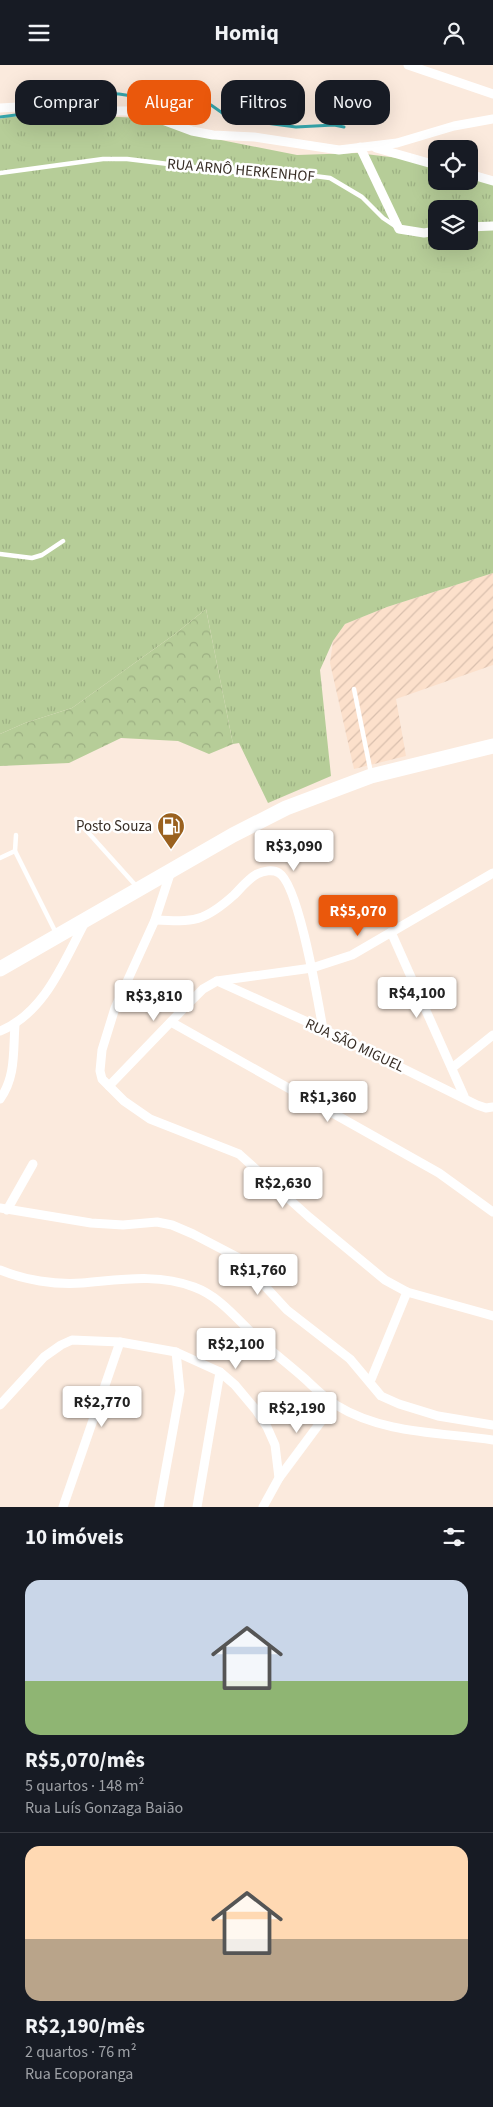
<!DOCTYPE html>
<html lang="pt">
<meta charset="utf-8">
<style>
body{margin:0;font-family:"Source Sans 3",sans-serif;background:#242831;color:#f1f3f6;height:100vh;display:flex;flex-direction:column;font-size:19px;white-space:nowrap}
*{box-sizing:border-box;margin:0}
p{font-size:16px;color:#9ea1a6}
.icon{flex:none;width:28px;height:28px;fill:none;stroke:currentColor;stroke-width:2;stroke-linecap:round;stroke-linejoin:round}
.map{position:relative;height:1442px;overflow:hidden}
.details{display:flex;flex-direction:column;background:#171b24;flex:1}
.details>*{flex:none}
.guide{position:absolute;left:15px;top:15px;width:464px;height:45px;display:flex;gap:10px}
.tools{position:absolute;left:428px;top:75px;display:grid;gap:10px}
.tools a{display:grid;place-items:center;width:50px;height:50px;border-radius:10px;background:#171b24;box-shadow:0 5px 20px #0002;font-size:25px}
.price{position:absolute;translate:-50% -42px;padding:0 11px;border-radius:5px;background:#fff;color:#222;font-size:16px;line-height:32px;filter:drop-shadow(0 1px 2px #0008)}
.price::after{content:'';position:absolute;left:50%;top:30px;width:15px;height:11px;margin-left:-8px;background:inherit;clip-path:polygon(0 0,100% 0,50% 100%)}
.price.on{background:#ea580c;color:#fff}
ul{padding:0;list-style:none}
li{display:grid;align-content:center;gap:10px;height:265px;padding:0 25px}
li+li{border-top:1px solid #363941}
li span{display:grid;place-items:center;height:155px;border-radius:15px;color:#555}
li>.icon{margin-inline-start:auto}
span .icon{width:90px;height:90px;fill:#fffc;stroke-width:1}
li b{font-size:21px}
h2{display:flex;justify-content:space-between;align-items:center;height:60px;padding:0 25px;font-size:21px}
.pill{padding:0 18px;border-radius:15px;background:#171b24;box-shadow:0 5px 20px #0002;font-size:18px;line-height:45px}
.pill.on{background:#ea580c;color:#fff}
header{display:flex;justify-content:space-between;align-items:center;height:65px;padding:0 25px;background:#171b24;font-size:22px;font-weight:700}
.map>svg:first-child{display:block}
.industrial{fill:url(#industrial-furrows)}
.grass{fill:url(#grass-tufts);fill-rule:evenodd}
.forest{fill:url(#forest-crowns)}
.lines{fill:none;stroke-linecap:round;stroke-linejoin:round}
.stream{stroke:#36a6ac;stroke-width:3}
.lane{stroke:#fff;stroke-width:4.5}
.street{stroke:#fff;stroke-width:9}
.highway{stroke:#fff;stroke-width:15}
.labels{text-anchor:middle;stroke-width:5;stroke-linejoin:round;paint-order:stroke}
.street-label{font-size:15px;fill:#382e26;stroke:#fff}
.poi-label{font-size:15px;fill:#382e26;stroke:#fff;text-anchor:end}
</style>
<header><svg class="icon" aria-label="menu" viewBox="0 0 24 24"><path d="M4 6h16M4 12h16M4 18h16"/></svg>Homiq<svg class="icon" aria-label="person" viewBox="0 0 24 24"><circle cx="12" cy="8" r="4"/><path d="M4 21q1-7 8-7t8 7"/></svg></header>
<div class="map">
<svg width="493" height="1442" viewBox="0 0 493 1442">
<defs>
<pattern id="industrial-furrows" width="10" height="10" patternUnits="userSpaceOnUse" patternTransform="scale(1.25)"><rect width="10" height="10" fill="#fce0cb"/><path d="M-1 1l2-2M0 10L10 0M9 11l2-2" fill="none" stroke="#d9c0ae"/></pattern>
<pattern id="grass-tufts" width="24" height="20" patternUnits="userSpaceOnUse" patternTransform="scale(1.25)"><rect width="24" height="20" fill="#b6cd98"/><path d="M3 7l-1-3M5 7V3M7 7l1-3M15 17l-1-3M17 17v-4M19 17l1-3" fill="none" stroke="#9db083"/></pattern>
<pattern id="forest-crowns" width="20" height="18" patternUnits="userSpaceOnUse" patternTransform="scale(1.25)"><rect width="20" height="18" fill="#b6cd98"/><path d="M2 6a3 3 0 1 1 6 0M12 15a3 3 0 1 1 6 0" fill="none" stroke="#9db083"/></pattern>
</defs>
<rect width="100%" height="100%" fill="#fbeadd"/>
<path class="industrial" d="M 493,508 L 493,600 L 396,634 L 406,691 L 354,704 L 330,598 L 333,576 L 345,559 L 387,542 Z"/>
<path class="grass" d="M 70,50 L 143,53 L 206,72 L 297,90 L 357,88 L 423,96 L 436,100 L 436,116 L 469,116 L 469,110 L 493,117 L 493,508 L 387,542 L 345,559 L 333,576 L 320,605 L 331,711 L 268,738 L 239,678 L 233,679 L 206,544 L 175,569 L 72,643 L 25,658 L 0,669 L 0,54 L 7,52 ZM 436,144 L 469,144 L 469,176 L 436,176 Z"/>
<path class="forest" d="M 206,544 L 233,679 L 209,689 L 178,676 L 121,673 L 69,698 L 0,701 L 0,669 L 25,658 L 72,643 L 175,569 Z"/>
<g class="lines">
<g class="stream">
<path d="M 74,34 L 89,28 L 119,29 L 145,33 L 157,40 L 182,47 L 189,48 L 203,40 L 211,40 L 228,52 L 236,54 L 296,62 L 334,60 L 344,62"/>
<path d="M 0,52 L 39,47"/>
</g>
<g class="lane">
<path d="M 0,108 L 103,94 L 127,94 L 243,108 L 299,109 L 330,113 L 362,132 L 383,153 L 395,161"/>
<path d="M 0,489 L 32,493 L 42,490 L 63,476"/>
<path d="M 354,624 L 371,708"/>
<path d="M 76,754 L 138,823"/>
<path d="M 16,770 L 15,786 L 56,868"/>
<path d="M 0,793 L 15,786"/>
</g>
<g class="street">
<path d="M 408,0 L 493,29"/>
<path d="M 0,43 L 35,41 L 71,46 L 127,46 L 149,50 L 192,66 L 213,70 L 254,72 L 339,85 L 397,78 L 454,61 L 493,54"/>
<path d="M 360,82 L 399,164 L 424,168 L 436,166"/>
<path d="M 376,83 L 436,100"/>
<path d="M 469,109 L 493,116"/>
<path d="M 469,162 L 493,161"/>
<path d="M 171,806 L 155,855 L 115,943 L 102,985 L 100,1006 L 102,1014 L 124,1036 L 150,1054 L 239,1089 L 309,1152 L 385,1215 L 407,1227 L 493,1251"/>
<path d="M 155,855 C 194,857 204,857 234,830 C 241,823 248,814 257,809 C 263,806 273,804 279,808 C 299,820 318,937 323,964"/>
<path d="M 391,867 L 464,1031"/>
<path d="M 217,916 L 323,964 L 477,1040 L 486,1043 L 493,1042"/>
<path d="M 171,957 L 439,1108 L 493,1147"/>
<path d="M 0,966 C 45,948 64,896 85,857"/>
<path d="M 452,1003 L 493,970"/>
<path d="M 109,1021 L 187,940 L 203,924 L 217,916 L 312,903 L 352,890 L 493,808"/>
<path d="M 0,1034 C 16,1012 13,986 15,960"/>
<path d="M 0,1143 L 91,1158 L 123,1160 L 157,1157 L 172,1160 L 193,1169 L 239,1193 L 287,1245 L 350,1294 L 381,1331 L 399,1339 L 438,1351 L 493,1360"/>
<path d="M 7,1145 L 33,1099"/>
<path d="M 0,1205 C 24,1215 55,1220 82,1218 C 120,1215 157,1208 194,1222 C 219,1231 236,1253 255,1271 C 271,1286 288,1299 304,1313 C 314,1322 324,1333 336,1340 C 383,1369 439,1367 493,1375"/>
<path d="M 370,1317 L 407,1227"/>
<path d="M 0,1340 L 44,1292 L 61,1280 L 72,1275 L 120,1277 L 176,1287 L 220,1307 L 235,1320 L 256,1345 L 267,1362 L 275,1380 L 279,1413"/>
<path d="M 63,1442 L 120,1277"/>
<path d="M 159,1442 L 180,1326 L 176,1287"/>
<path d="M 197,1442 L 220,1307"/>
<path d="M 263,1442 L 279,1413 L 334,1339"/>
</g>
<path class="highway" d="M 0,904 L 233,770 L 286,743 L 371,711 L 493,681"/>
</g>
<defs>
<g id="fuel-pin" transform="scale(1.4375)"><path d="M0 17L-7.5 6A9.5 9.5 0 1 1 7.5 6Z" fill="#9a611f" stroke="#fff"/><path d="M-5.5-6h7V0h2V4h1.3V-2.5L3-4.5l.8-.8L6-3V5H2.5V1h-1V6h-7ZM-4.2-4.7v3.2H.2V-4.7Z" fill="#fff"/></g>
</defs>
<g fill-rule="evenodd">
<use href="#fuel-pin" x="171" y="761"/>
</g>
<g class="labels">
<g class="street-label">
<text transform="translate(241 105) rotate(5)" y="5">RUA ARNÔ HERKENHOF</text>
<text transform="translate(355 980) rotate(25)" y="5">RUA SÃO MIGUEL</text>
</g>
<g class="poi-label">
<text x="152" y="766">Posto Souza</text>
</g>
</g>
</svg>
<div class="tools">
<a><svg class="icon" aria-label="locate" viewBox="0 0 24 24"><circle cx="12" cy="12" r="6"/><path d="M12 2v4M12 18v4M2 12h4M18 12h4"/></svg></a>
<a><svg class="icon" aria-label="layers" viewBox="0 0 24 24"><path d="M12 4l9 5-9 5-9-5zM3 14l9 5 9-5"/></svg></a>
</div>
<b class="price" style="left:294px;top:807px">R$3,090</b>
<b class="price on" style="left:358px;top:872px">R$5,070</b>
<b class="price" style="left:417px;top:954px">R$4,100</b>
<b class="price" style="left:154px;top:957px">R$3,810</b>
<b class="price" style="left:328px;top:1058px">R$1,360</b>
<b class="price" style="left:283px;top:1144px">R$2,630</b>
<b class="price" style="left:258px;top:1231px">R$1,760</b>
<b class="price" style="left:236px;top:1305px">R$2,100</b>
<b class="price" style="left:102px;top:1363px">R$2,770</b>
<b class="price" style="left:297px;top:1369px">R$2,190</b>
<div class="guide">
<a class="pill">Comprar</a>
<a class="pill on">Alugar</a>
<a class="pill">Filtros</a>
<a class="pill">Novo</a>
</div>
</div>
<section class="details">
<h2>10 imóveis<svg class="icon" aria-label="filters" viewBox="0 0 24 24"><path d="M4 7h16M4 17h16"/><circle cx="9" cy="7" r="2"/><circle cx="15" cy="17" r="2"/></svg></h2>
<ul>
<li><span style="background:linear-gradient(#c9d6e8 65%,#8fb573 0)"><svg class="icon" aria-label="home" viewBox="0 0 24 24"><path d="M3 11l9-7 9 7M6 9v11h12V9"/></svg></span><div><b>R$5,070/mês</b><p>5 quartos · 148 m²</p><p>Rua Luís Gonzaga Baião</p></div></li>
<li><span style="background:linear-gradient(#ffd9b3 60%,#b9a48a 0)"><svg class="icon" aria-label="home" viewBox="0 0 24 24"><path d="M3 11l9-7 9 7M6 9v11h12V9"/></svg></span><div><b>R$2,190/mês</b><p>2 quartos · 76 m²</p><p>Rua Ecoporanga</p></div></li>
</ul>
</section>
